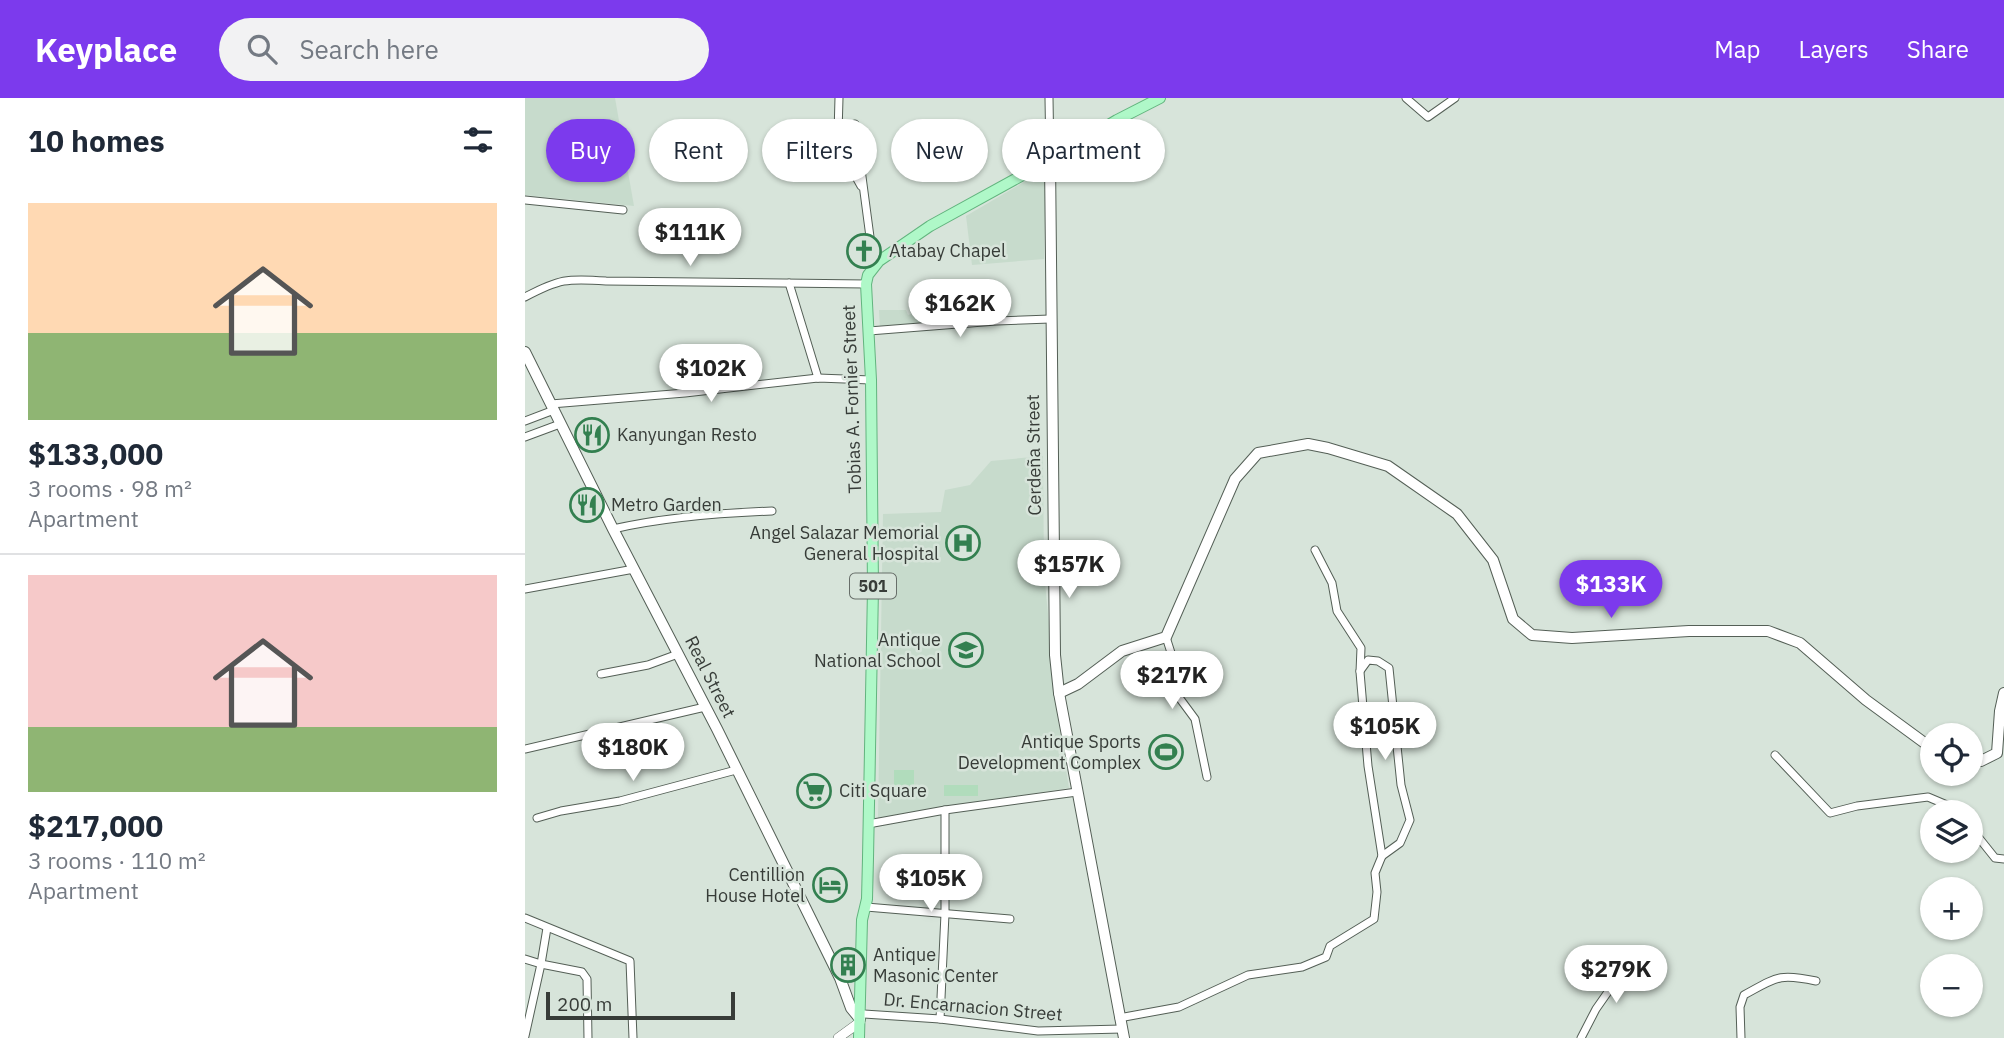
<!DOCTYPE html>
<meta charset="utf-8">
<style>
body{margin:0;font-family:"IBM Plex Sans",sans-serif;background:#f2f2f3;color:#1f2937;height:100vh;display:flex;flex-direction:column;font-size:26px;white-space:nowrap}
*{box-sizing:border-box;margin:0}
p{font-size:23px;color:#747a83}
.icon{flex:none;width:38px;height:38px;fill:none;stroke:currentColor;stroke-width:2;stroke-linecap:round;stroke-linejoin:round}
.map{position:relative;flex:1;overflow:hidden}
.sheet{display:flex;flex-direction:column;background:#fff;width:525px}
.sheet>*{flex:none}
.top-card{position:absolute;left:21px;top:21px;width:665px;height:63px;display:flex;gap:14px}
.buttons{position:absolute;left:1395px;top:625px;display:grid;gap:14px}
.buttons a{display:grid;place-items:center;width:63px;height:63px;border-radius:50%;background:#fff;box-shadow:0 2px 5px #0004;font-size:35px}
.scale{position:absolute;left:21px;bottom:18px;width:189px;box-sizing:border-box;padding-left:7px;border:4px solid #373c38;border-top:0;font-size:19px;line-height:24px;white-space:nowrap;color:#373c38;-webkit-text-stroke:5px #d7e4da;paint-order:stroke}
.price{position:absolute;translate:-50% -60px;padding:0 16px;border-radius:24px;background:#fff;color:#222;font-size:23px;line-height:46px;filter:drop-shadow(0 2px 4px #0008)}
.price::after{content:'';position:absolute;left:50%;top:42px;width:21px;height:16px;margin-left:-10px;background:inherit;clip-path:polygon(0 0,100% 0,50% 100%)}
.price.active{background:#7c3aed;color:#fff}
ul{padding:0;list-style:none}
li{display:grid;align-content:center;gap:14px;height:371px;padding:0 28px}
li+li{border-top:2px solid #e0e1e3}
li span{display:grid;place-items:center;height:217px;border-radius:0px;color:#555}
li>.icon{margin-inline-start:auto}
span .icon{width:126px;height:126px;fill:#fffc;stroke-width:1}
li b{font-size:30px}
h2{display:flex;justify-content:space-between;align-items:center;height:84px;padding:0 28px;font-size:30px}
.pill{padding:0 24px;border-radius:32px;background:#fff;box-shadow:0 2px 5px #0004;font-size:24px;line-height:63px}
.pill.active{background:#7c3aed;color:#fff}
header{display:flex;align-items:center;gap:42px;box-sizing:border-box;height:98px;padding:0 35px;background:#7c3aed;color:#fff}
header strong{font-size:33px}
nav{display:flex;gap:38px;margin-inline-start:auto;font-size:24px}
.search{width:490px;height:63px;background:#f2f2f3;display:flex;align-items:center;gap:18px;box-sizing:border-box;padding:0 24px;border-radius:38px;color:#747a83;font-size:26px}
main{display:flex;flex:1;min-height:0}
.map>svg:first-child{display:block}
.built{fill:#c7dbcc}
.green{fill:#b1dcbc}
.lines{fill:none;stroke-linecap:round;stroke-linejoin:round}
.minor-casing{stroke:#545f56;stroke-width:9}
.tertiary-casing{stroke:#545f56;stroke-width:10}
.secondary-casing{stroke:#545f56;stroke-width:12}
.primary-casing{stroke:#62b47e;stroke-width:12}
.minor{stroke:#fff;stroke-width:7}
.tertiary{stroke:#fff;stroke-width:9}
.secondary{stroke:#fff;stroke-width:10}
.primary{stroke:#aff8c8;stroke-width:10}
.labels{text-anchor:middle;stroke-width:5;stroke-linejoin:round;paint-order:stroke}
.shield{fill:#d7e4da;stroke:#676e69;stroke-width:2}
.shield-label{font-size:16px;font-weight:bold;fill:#373c38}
.poi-label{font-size:18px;fill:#373c38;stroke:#d7e4da;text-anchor:start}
.street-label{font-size:18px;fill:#373c38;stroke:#d7e4da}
</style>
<header>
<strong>Keyplace</strong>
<div class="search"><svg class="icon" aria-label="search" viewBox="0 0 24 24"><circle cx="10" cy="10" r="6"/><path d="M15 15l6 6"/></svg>Search here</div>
<nav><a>Map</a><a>Layers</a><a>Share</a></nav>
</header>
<main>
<section class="sheet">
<h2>10 homes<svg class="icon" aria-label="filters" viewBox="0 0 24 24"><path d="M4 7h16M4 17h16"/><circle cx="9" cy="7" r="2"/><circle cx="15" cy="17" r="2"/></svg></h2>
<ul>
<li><span style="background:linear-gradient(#ffd9b3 60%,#8fb573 0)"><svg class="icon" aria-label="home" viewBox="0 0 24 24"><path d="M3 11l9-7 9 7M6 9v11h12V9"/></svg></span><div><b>$133,000</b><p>3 rooms · 98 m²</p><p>Apartment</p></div></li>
<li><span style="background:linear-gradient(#f6c9c9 70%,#8fb573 0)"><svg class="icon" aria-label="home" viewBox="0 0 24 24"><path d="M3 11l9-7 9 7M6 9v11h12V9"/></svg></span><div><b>$217,000</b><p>3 rooms · 110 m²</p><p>Apartment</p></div></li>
</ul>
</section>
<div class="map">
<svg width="1479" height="940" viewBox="0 0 1479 940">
<rect width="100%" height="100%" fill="#d7e4da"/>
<g class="built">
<path d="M 0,0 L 90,0 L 109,108 L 0,97 Z"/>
<path d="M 521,71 L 519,161 L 447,167 L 441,118 Z"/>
<path d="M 354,212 L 381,212 L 383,217 L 389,215 L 395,222 L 396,228 L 355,231 Z"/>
<path d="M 518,358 L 519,474 L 533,622 L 544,690 L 353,720 L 358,416 L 416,414 L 420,392 L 445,387 L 466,363 Z"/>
</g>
<g class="green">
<circle cx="641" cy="653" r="13"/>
<rect x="369" y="672" width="20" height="19"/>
<path d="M 453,687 L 453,698 L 419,698 L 419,687 Z"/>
</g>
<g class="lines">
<g class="minor-casing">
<g id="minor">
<path d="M 314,0 L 312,71 L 331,79 L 336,88"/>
<path d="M 524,0 L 525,62"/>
<path d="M 881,0 L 903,19 L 930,0"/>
<path d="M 330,26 L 349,169"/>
<path d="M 0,102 L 98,112"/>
<path d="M 264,185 L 293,280"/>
<path d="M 0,199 C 34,181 42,180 81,183 L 341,186"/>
<path d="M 344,233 L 471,223 L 525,221"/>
<path d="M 26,306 L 160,295 L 293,280 L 346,282"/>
<path d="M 0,323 L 29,312"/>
<path d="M 0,339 L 35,326"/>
<path d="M 88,431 C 140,419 194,415 247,413"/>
<path d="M 0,491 L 109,471"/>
<path d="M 641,539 L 648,561 L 653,598 L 670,621 L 682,679"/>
<path d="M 835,573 L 843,562 L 853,563 L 864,570 L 876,687 L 885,722 L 875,745 L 857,758"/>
<path d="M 76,576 L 123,567 L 153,556"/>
<path d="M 0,651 L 180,609"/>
<path d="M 1250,657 L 1305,715 L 1332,708 L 1403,699 L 1429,710 L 1433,714"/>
<path d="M 12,720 L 36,713 L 95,703 L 211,672"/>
<path d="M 343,726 L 420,712 L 552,694"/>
<path d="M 1446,730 L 1470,760 L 1479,761"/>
<path d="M 341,809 L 485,821"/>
<path d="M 0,820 L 105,863 L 108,940"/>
<path d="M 22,830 L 16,866 L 57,874 L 62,881 L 63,940"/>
<path d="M 0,861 L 16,866 L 0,938"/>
<path d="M 339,916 L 415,921 L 513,933 L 597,931"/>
<path d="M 594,920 L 654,909 L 723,877 L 777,869 L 801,859 L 805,848 L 849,821 L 852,794 L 850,775 L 857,758 L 843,668 L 835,574 L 836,550 L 812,513 L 807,485 L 790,452"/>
<path d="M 415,921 L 420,816 L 420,712"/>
<path d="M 1056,940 L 1071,911 L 1106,861"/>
<path d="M 1216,940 L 1215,909 L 1219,897 C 1252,879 1254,875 1291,883"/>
</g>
</g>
<g class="tertiary-casing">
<path id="tertiary" d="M 313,940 L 335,924"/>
</g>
<g class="secondary-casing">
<g id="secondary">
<path d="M 525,62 L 530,557 L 534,595 L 599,940"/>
<path d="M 0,254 L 88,431 L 192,631 L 315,880 L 326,910 L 335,921"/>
<path d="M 534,595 L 553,586 L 597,553 L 641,539 L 710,381 L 733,355 L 783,346 L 803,350 L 863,368 L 932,416 L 968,462 L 988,521 L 1007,537 L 1047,540 L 1164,533 L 1243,533 L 1275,545 L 1341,602 L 1401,646 L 1407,649"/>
<path d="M 1446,661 L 1456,663 L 1472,655 L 1475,613 L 1479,595"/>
</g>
</g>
<g class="primary-casing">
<path id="primary" d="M 334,940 L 337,822 L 342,801 L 343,760 L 348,490 L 346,282 L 341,186 L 343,177 L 354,163 L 405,128 L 525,62 L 592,22 L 635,0"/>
</g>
<use href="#minor" class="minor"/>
<use href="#tertiary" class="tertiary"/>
<use href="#secondary" class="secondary"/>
<use href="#primary" class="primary"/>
</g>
<defs>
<g id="church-ring" transform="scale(1.75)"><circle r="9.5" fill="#d7e4da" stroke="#338050" stroke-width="1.5"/><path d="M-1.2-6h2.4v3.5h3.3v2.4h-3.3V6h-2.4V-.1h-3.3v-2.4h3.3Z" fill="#338050"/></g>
<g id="restaurant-ring" transform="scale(1.75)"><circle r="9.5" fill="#d7e4da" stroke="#338050" stroke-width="1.5"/><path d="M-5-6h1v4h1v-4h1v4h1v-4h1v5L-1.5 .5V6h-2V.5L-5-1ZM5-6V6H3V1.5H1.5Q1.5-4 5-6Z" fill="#338050"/></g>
<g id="hospital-ring" transform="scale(1.75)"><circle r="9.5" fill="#d7e4da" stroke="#338050" stroke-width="1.5"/><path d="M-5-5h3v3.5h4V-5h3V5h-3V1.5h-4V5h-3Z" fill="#338050"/></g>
<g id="school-ring" transform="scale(1.75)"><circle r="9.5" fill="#d7e4da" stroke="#338050" stroke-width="1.5"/><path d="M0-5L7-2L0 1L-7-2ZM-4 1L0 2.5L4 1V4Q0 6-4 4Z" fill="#338050"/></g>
<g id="stadium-ring" transform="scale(1.75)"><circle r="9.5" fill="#d7e4da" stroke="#338050" stroke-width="1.5"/><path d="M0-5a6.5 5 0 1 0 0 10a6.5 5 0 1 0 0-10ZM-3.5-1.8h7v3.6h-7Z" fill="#338050"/></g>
<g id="supermarket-ring" transform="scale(1.75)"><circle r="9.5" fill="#d7e4da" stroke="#338050" stroke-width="1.5"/><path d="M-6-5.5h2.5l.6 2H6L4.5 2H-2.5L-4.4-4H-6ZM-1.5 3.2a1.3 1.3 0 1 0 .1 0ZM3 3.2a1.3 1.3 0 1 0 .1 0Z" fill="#338050"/></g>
<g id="hotel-ring" transform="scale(1.75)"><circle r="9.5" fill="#d7e4da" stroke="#338050" stroke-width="1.5"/><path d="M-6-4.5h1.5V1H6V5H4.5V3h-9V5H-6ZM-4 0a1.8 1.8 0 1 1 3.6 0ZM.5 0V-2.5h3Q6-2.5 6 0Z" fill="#338050"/></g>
<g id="building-ring" transform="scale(1.75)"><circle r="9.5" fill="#d7e4da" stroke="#338050" stroke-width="1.5"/><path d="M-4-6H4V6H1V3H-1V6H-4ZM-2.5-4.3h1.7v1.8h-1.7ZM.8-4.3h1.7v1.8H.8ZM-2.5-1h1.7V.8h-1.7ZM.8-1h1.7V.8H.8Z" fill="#338050"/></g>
</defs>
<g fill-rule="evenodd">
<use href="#church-ring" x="339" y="153"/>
<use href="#restaurant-ring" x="67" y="337"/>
<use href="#restaurant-ring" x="62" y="407"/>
<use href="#hospital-ring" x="438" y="445"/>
<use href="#school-ring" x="441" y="552"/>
<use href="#stadium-ring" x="641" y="654"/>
<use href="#supermarket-ring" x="289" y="693"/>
<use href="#hotel-ring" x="305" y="787"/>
<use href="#building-ring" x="323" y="867"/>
</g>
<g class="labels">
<rect class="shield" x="325" y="475.5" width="46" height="25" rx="5"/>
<g class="shield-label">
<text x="348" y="494">501</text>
</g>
<g class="poi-label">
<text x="364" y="159">Atabay Chapel</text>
<text x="92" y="343">Kanyungan Resto</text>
<text x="86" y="413">Metro Garden</text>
<text x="414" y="441" text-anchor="end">Angel Salazar Memorial<tspan x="414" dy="21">General Hospital</tspan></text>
<text x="416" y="548" text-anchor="end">Antique<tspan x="416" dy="21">National School</tspan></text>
<text x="616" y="650" text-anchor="end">Antique Sports<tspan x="616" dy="21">Development Complex</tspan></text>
<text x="314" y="699">Citi Square</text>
<text x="280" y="783" text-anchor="end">Centillion<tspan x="280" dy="21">House Hotel</tspan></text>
<text x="348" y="863">Antique<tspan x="348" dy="21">Masonic Center</tspan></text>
</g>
<g class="street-label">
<text transform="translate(327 301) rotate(-92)" y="6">Tobias A. Fornier Street</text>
<text transform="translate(509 357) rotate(-91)" y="6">Cerdeña Street</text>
<text transform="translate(185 579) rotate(63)" y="6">Real Street</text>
<text transform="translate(448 909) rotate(5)" y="6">Dr. Encarnacion Street</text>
</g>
</g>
</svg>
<div class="buttons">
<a><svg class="icon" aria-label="locate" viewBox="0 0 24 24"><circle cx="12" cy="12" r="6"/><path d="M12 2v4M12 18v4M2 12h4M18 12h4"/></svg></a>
<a><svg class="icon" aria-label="layers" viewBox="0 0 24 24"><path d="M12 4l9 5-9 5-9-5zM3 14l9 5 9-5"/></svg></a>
<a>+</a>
<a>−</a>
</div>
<div class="scale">200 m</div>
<b class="price" style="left:165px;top:170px">$111K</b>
<b class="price" style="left:435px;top:241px">$162K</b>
<b class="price" style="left:186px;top:306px">$102K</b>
<b class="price" style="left:544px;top:502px">$157K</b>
<b class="price active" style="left:1086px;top:522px">$133K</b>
<b class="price" style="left:647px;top:613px">$217K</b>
<b class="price" style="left:860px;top:664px">$105K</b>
<b class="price" style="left:108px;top:685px">$180K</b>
<b class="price" style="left:406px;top:816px">$105K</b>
<b class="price" style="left:1091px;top:907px">$279K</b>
<div class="top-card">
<a class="pill active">Buy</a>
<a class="pill">Rent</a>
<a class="pill">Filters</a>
<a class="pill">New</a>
<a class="pill">Apartment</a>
</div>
</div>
</main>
